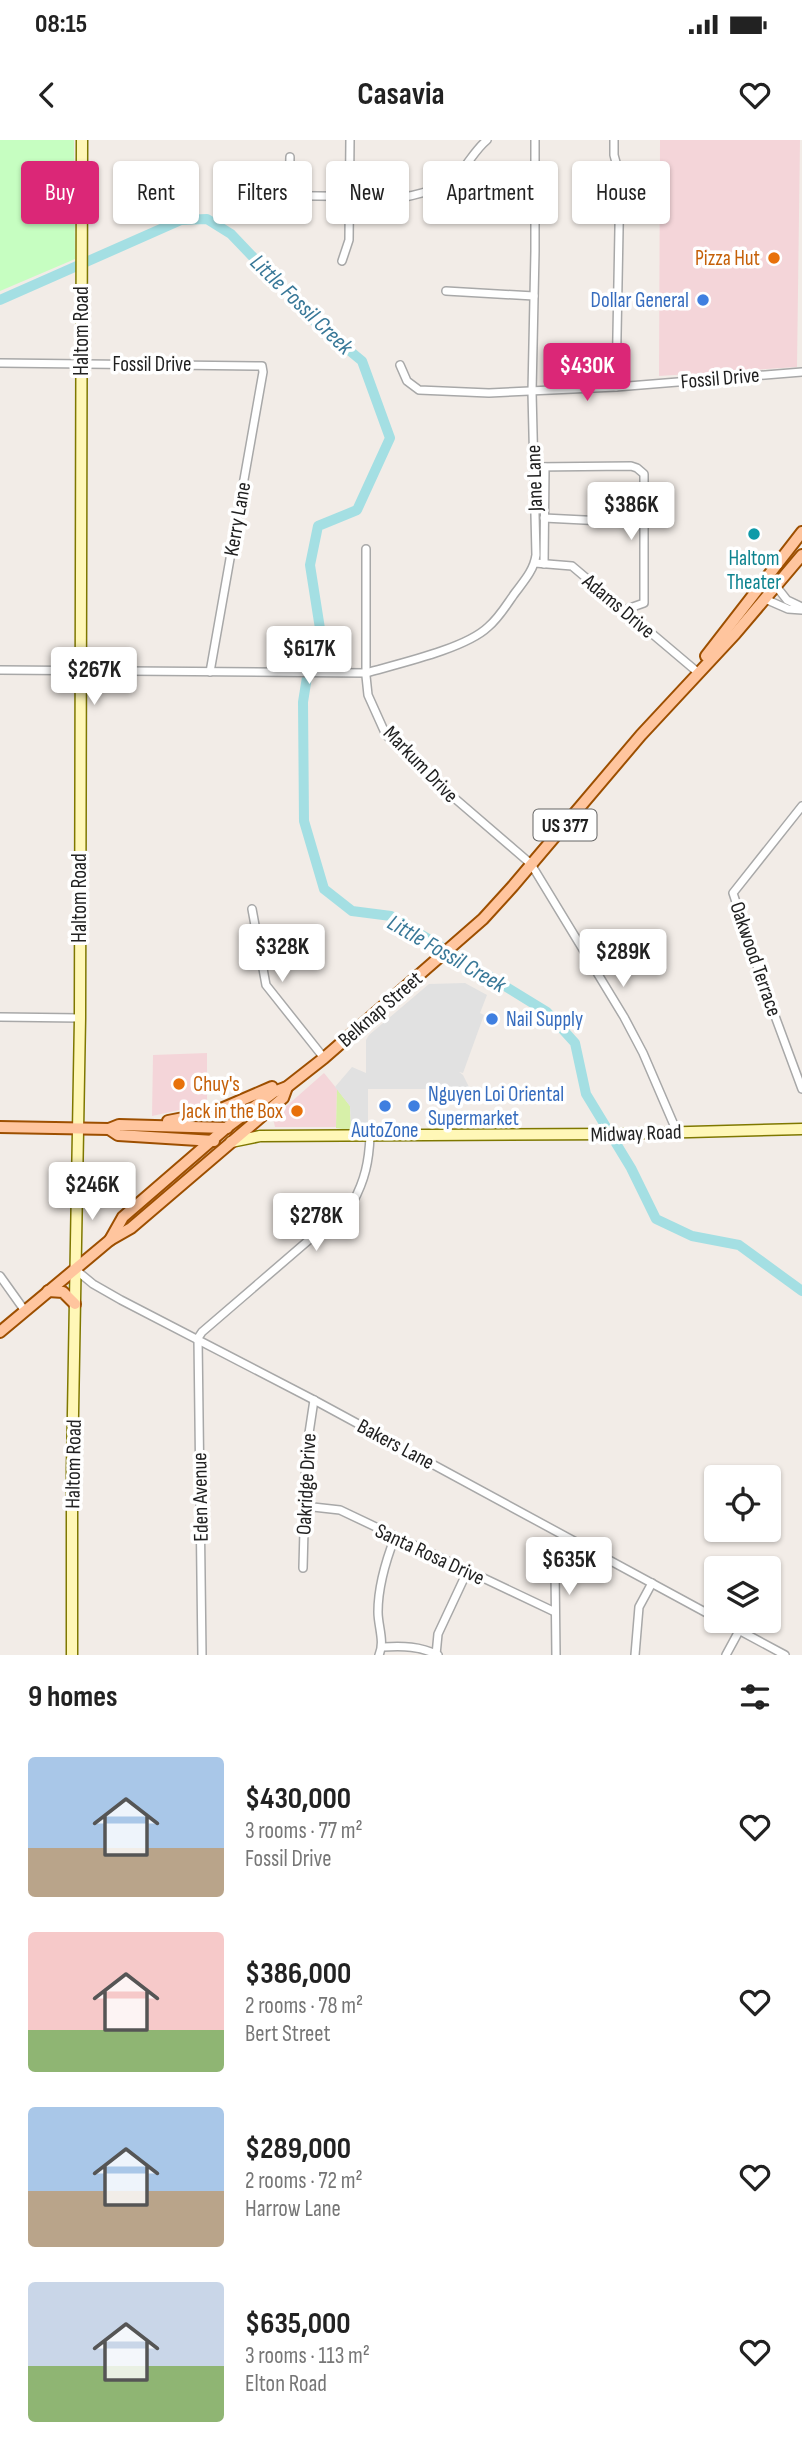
<!DOCTYPE html>
<meta charset="utf-8">
<style>
body{margin:0;font-family:"Sofia Sans Condensed",sans-serif;background:#f6f6f6;color:#222;height:100vh;display:flex;flex-direction:column;font-size:26px;white-space:nowrap}
*{box-sizing:border-box;margin:0}
p{font-size:23px;color:#767676}
.icon{flex:none;width:38px;height:38px;fill:none;stroke:currentColor;stroke-width:2;stroke-linecap:round;stroke-linejoin:round}
.map{position:relative;height:1515px;overflow:hidden}
.sheet{display:flex;flex-direction:column;background:#fff;flex:1}
.sheet>*{flex:none}
.top-card{position:absolute;left:21px;top:21px;width:761px;height:63px;display:flex;gap:14px}
.buttons{position:absolute;left:704px;top:1325px;display:grid;gap:14px}
.buttons a{display:grid;place-items:center;width:77px;height:77px;border-radius:7px;background:#fff;box-shadow:0 2px 5px #0004;font-size:35px}
.price{position:absolute;translate:-50% -60px;padding:0 16px;border-radius:7px;background:#fff;color:#222;font-size:23px;line-height:46px;filter:drop-shadow(0 2px 4px #0008)}
.price::after{content:'';position:absolute;left:50%;top:42px;width:21px;height:16px;margin-left:-10px;background:inherit;clip-path:polygon(0 0,100% 0,50% 100%)}
.price.current{background:#db2777;color:#fff}
ul{padding:0;list-style:none}
li{display:flex;align-items:center;gap:21px;height:175px;padding:0 28px}
li span{display:grid;place-items:center;flex:none;width:196px;height:140px;border-radius:7px;color:#555}
li>.icon{margin-inline-start:auto}
span .icon{width:84px;height:84px;fill:#fffc;stroke-width:1}
li b{font-size:30px}
h2{display:flex;justify-content:space-between;align-items:center;height:84px;padding:0 28px;font-size:30px}
.tag{padding:0 24px;border-radius:7px;background:#fff;box-shadow:0 2px 5px #0004;font-size:24px;line-height:63px}
.tag.current{background:#db2777;color:#fff}
.status{display:flex;justify-content:space-between;align-items:center;height:49px;padding:0 35px;background:#fff;direction:ltr}
.status svg{height:19px;fill:currentColor}
header{display:flex;justify-content:space-between;align-items:center;height:91px;padding:0 28px;background:#fff;font-size:32px;font-weight:700}
.map>svg:first-child{display:block}
.commercial{fill:#f4d5d9}
.grass{fill:#d7f0a9}
.park{fill:#c6fec1}
.parking{fill:#e1e1e1}
.lines{fill:none;stroke-linecap:round;stroke-linejoin:round}
.river{stroke:#a4dfe3;stroke-width:10}
.minor-casing{stroke:#a8a8a8;stroke-width:10}
.secondary-casing{stroke:#7f7800;stroke-width:13}
.primary-casing{stroke:#9d4f00;stroke-width:14}
.minor{stroke:#fff;stroke-width:7}
.secondary{stroke:#fff7b7;stroke-width:10}
.primary{stroke:#ffc59e;stroke-width:10}
.food-dot{fill:#e8710a;stroke:#fff;stroke-width:2.5}
.shop-dot{fill:#3f7fe0;stroke:#fff;stroke-width:2.5}
.culture-dot{fill:#0f9aa8;stroke:#fff;stroke-width:2.5}
.labels{text-anchor:middle;stroke-width:7;stroke-linejoin:round;paint-order:stroke}
.shield{fill:#fff;stroke:#646464;stroke-width:2}
.shield-label{font-size:19px;font-weight:bold;fill:#212121}
.food-label{font-size:21px;fill:#c56008;stroke:#fff;text-anchor:end}
.shop-label{font-size:21px;fill:#366cbe;stroke:#fff;text-anchor:start}
.street-label{font-size:21px;fill:#212121;stroke:#fff}
.culture-label{font-size:21px;fill:#0d838f;stroke:#fff}
.water-label{font-size:23px;font-style:italic;fill:#397898;stroke:#fff}
</style>
<div class="status"><b>08:15</b><svg viewBox="0 0 49 12"><path d="M0 12V9h3v3zM5 12V6h3v6zM10 12V3h3v9zM15 12V0h3v12zM26 1h20v11H26zM47 4h2v5h-2z"/></svg></div>
<header><svg class="icon" aria-label="back" viewBox="0 0 24 24"><path d="M15 5l-7 7 7 7"/></svg>Casavia<svg class="icon" aria-label="heart" viewBox="0 0 24 24"><path d="M12 20l-8-8c-3-5 5-10 8-4 3-6 11-1 8 4z"/></svg></header>
<div class="map">
<svg width="802" height="1515" viewBox="0 0 802 1515">
<rect width="100%" height="100%" fill="#f2ece7"/>
<g class="commercial">
<path d="M 660,0 L 800,0 L 797,227 L 659,236 Z"/>
<path d="M 207,913 L 207,964 L 152,976 L 153,915 Z"/>
<path d="M 324,933 L 337,949 L 336,987 L 275,987 L 273,978 Z"/>
</g>
<path class="grass" d="M 337,949 L 350,966 L 351,988 L 349,990 L 336,988 Z"/>
<path class="park" d="M 0,0 L 74,0 L 75,119 L 0,151 Z"/>
<path class="parking" d="M 465,843 L 487,855 L 480,873 L 484,875 L 463,933 L 459,932 L 463,935 L 470,949 L 368,949 L 368,987 L 351,987 L 350,966 L 335,947 L 352,927 L 366,933 L 366,900 L 369,895 L 429,844 Z"/>
<g class="lines">
<path class="river" d="M 0,160 L 181,80 L 207,79 L 231,94 L 316,183 L 362,221 L 390,298 L 357,370 L 318,386 L 310,425 L 321,495 L 311,512 L 303,562 L 304,681 L 324,749 L 352,771 L 391,776 L 547,872 L 575,903 L 586,954 L 631,1028 L 656,1079 L 692,1096 L 739,1105 L 802,1151"/>
<g class="minor-casing">
<g id="minor">
<path d="M 614,0 L 614,15 L 620,37 L 616,247"/>
<path d="M 620,37 C 632,52 647,56 665,59"/>
<path d="M 289,55 L 290,17"/>
<path d="M 240,59 L 243,55 L 405,57 C 425,53 446,47 461,31 C 470,21 476,9 487,0"/>
<path d="M 342,121 L 349,100 L 350,0"/>
<path d="M 446,151 L 534,156"/>
<path d="M 0,223 L 262,226 L 263,232 L 210,532"/>
<path d="M 400,225 L 407,241 L 419,250 L 489,253 L 616,247 L 802,232"/>
<path d="M 534,327 L 631,326 L 637,328 L 644,334 L 644,463 L 624,470"/>
<path d="M 544,378 L 604,381"/>
<path d="M 366,409 L 366,536 L 368,555 L 386,595 L 423,631 L 531,724 L 624,877 L 643,913 L 677,992"/>
<path d="M 535,423 L 572,426 L 695,530"/>
<path d="M 544,424 L 545,327"/>
<path d="M 776,446 L 787,460 L 802,467"/>
<path d="M 765,459 L 788,469 L 802,470"/>
<path d="M 0,530 L 366,533 C 397,524 465,509 488,487 C 499,478 507,464 515,453 C 524,441 534,430 536,415 L 532,252 L 535,111 L 535,0"/>
<path d="M 802,666 L 733,753 L 762,841 L 802,949"/>
<path d="M 252,769 L 266,845 L 324,918"/>
<path d="M 0,877 L 80,878"/>
<path d="M 76,1130 L 93,1144 L 121,1160 L 314,1260 L 716,1478"/>
<path d="M 0,1136 L 25,1171"/>
<path d="M 304,1366 L 340,1370 L 555,1472"/>
<path d="M 303,1428 L 306,1313 L 314,1260"/>
<path d="M 720,1480 L 785,1515"/>
<path d="M 383,1507 C 404,1506 419,1506 438,1515"/>
<path d="M 202,1515 L 198,1198 L 202,1192 L 353,1062 C 365,1040 369,1021 370,996"/>
<path d="M 379,1515 C 385,1502 378,1486 378,1472 C 378,1447 386,1420 395,1397"/>
<path d="M 436,1515 L 438,1494 L 467,1432"/>
<path d="M 556,1515 L 555,1429 L 556,1418 L 564,1397"/>
<path d="M 635,1515 L 639,1467 L 652,1443"/>
<path d="M 726,1515 L 739,1491"/>
</g>
</g>
<g class="secondary-casing">
<g id="secondary">
<path d="M 231,1002 L 260,996 L 616,994 L 802,989"/>
<path d="M 72,1515 L 72,1329 L 80,878 L 82,0"/>
</g>
</g>
<g class="primary-casing">
<g id="primary">
<path d="M 706,516 L 802,392"/>
<path d="M 168,981 L 214,972 L 272,947"/>
<path d="M 0,987 L 109,989 L 119,985 L 227,988"/>
<path d="M 109,989 L 118,995 L 214,1001"/>
<path d="M 110,1100 L 123,1077 L 226,988 L 274,952 L 287,947 L 324,918 L 483,779 L 513,746 L 641,595 L 735,494 L 802,415"/>
<path d="M 48,1151 L 63,1152 L 75,1164"/>
<path d="M 0,1192 L 110,1100 L 131,1088 L 283,958 L 287,947"/>
</g>
</g>
<use href="#minor" class="minor"/>
<use href="#secondary" class="secondary"/>
<use href="#primary" class="primary"/>
</g>
<g class="food-dot">
<circle cx="774" cy="118" r="7"/>
<circle cx="179" cy="944" r="7"/>
<circle cx="297" cy="971" r="7"/>
</g>
<g class="shop-dot">
<circle cx="703" cy="160" r="7"/>
<circle cx="492" cy="879" r="7"/>
<circle cx="385" cy="966" r="7"/>
<circle cx="414" cy="966" r="7"/>
</g>
<circle class="culture-dot" cx="754" cy="394" r="7"/>
<g class="labels">
<rect class="shield" x="533.5" y="669.5" width="63" height="31" rx="5"/>
<g class="shield-label">
<text x="565" y="692">US 377</text>
</g>
<g class="food-label">
<text x="760" y="125">Pizza Hut</text>
<text x="193" y="951" text-anchor="start">Chuy's</text>
<text x="283" y="978">Jack in the Box</text>
</g>
<g class="shop-label">
<text x="689" y="167" text-anchor="end">Dollar General</text>
<text x="506" y="886">Nail Supply</text>
<text x="428" y="961">Nguyen Loi Oriental<tspan x="428" dy="24">Supermarket</tspan></text>
<text x="385" y="997" text-anchor="middle">AutoZone</text>
</g>
<g class="street-label">
<text transform="translate(81 191) rotate(-90)" y="7">Haltom Road</text>
<text x="152" y="231">Fossil Drive</text>
<text transform="translate(720 238) rotate(-5)" y="7">Fossil Drive</text>
<text transform="translate(534 338) rotate(-92)" y="7">Jane Lane</text>
<text transform="translate(237 379) rotate(-80)" y="7">Kerry Lane</text>
<text transform="translate(619 466) rotate(40)" y="7">Adams Drive</text>
<text transform="translate(421 624) rotate(46)" y="7">Markum Drive</text>
<text transform="translate(79 758) rotate(-90)" y="7">Haltom Road</text>
<text transform="translate(756 819) rotate(71)" y="7">Oakwood Terrace</text>
<text transform="translate(380 869) rotate(-41)" y="7">Belknap Street</text>
<text transform="translate(636 993) rotate(-2)" y="7">Midway Road</text>
<text transform="translate(396 1304) rotate(28)" y="7">Bakers Lane</text>
<text transform="translate(73 1324) rotate(-89)" y="7">Haltom Road</text>
<text transform="translate(306 1344) rotate(-87)" y="7">Oakridge Drive</text>
<text transform="translate(200 1357) rotate(-91)" y="7">Eden Avenue</text>
<text transform="translate(430 1414) rotate(25)" y="7">Santa Rosa Drive</text>
</g>
<g class="culture-label">
<text x="754" y="425">Haltom<tspan x="754" dy="24">Theater</tspan></text>
</g>
<g class="water-label">
<text transform="translate(302 164) rotate(44)" y="8">Little Fossil Creek</text>
<text transform="translate(447 813) rotate(30)" y="8">Little Fossil Creek</text>
</g>
</g>
</svg>
<div class="buttons">
<a><svg class="icon" aria-label="locate" viewBox="0 0 24 24"><circle cx="12" cy="12" r="6"/><path d="M12 2v4M12 18v4M2 12h4M18 12h4"/></svg></a>
<a><svg class="icon" aria-label="layers" viewBox="0 0 24 24"><path d="M12 4l9 5-9 5-9-5zM3 14l9 5 9-5"/></svg></a>
</div>
<b class="price current" style="left:587px;top:263px">$430K</b>
<b class="price" style="left:631px;top:402px">$386K</b>
<b class="price" style="left:309px;top:546px">$617K</b>
<b class="price" style="left:94px;top:567px">$267K</b>
<b class="price" style="left:282px;top:844px">$328K</b>
<b class="price" style="left:623px;top:849px">$289K</b>
<b class="price" style="left:92px;top:1082px">$246K</b>
<b class="price" style="left:316px;top:1113px">$278K</b>
<b class="price" style="left:569px;top:1457px">$635K</b>
<div class="top-card">
<a class="tag current">Buy</a>
<a class="tag">Rent</a>
<a class="tag">Filters</a>
<a class="tag">New</a>
<a class="tag">Apartment</a>
<a class="tag">House</a>
</div>
</div>
<section class="sheet">
<h2>9 homes<svg class="icon" aria-label="filters" viewBox="0 0 24 24"><path d="M4 7h16M4 17h16"/><circle cx="9" cy="7" r="2"/><circle cx="15" cy="17" r="2"/></svg></h2>
<ul>
<li><span style="background:linear-gradient(#a9c7e8 65%,#b9a48a 0)"><svg class="icon" aria-label="home" viewBox="0 0 24 24"><path d="M3 11l9-7 9 7M6 9v11h12V9"/></svg></span><div><b>$430,000</b><p>3 rooms · 77 m²</p><p>Fossil Drive</p></div><svg class="icon" aria-label="heart" viewBox="0 0 24 24"><path d="M12 20l-8-8c-3-5 5-10 8-4 3-6 11-1 8 4z"/></svg></li>
<li><span style="background:linear-gradient(#f6c9c9 70%,#8fb573 0)"><svg class="icon" aria-label="home" viewBox="0 0 24 24"><path d="M3 11l9-7 9 7M6 9v11h12V9"/></svg></span><div><b>$386,000</b><p>2 rooms · 78 m²</p><p>Bert Street</p></div><svg class="icon" aria-label="heart" viewBox="0 0 24 24"><path d="M12 20l-8-8c-3-5 5-10 8-4 3-6 11-1 8 4z"/></svg></li>
<li><span style="background:linear-gradient(#a9c7e8 60%,#b9a48a 0)"><svg class="icon" aria-label="home" viewBox="0 0 24 24"><path d="M3 11l9-7 9 7M6 9v11h12V9"/></svg></span><div><b>$289,000</b><p>2 rooms · 72 m²</p><p>Harrow Lane</p></div><svg class="icon" aria-label="heart" viewBox="0 0 24 24"><path d="M12 20l-8-8c-3-5 5-10 8-4 3-6 11-1 8 4z"/></svg></li>
<li><span style="background:linear-gradient(#c9d6e8 60%,#8fb573 0)"><svg class="icon" aria-label="home" viewBox="0 0 24 24"><path d="M3 11l9-7 9 7M6 9v11h12V9"/></svg></span><div><b>$635,000</b><p>3 rooms · 113 m²</p><p>Elton Road</p></div><svg class="icon" aria-label="heart" viewBox="0 0 24 24"><path d="M12 20l-8-8c-3-5 5-10 8-4 3-6 11-1 8 4z"/></svg></li>
</ul>
</section>
